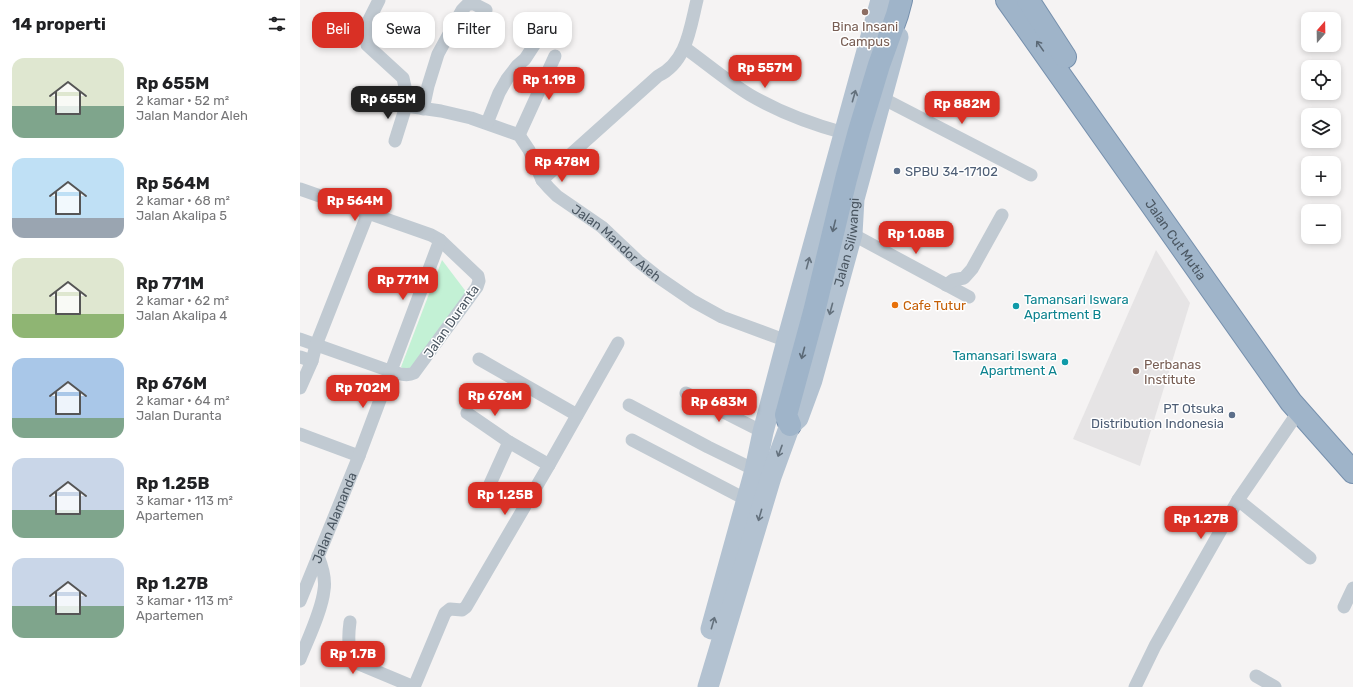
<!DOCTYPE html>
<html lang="id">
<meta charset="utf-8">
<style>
body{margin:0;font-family:Rubik,sans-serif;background:#f2f2f2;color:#202124;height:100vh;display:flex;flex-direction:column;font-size:15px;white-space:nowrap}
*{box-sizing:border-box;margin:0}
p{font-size:13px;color:#757577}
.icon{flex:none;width:22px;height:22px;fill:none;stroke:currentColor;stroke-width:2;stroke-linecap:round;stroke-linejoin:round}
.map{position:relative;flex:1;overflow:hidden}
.sheet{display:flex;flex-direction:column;background:#fff;width:300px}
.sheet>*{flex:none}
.top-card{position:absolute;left:12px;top:12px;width:380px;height:36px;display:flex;gap:8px}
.needle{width:26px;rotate:20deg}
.controls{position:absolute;left:1001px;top:12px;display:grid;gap:8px}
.controls a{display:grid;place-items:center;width:40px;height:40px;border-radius:8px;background:#fff;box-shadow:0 2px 6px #0003;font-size:20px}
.price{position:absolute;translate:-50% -34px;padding:0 9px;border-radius:8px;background:#d93025;color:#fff;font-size:13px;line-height:26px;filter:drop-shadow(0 1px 2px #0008)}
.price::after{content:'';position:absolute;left:50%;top:24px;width:12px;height:9px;margin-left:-6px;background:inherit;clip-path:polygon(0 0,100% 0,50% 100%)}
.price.current{background:#222;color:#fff}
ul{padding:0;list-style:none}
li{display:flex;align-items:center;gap:12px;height:100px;padding:0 12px}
li span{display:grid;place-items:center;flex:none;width:112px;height:80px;border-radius:12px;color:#555}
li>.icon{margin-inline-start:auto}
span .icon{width:48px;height:48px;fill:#fffc;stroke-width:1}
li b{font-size:17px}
h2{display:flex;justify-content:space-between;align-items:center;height:48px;padding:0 12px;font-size:17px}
.chip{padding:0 14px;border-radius:12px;background:#fff;box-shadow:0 2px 6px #0003;font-size:14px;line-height:36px}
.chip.current{background:#d93025;color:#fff}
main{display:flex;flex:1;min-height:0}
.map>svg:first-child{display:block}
.education{fill:#e6e4e5}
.green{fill:#c3f1d5}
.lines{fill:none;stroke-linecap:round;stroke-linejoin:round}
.trunk-casing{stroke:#7690ad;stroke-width:24}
.minor{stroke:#c1cad2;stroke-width:13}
.primary{stroke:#b3c2d1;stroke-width:21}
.trunk{stroke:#9fb4c9;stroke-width:22}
.oneway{stroke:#5b6976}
.oneway2{stroke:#64717d}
.education-dot{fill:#8d6e63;stroke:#fff;stroke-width:1.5}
.service-dot{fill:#5c6f8a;stroke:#fff;stroke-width:1.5}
.food-dot{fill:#e8710a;stroke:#fff;stroke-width:1.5}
.culture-dot{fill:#0f9aa8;stroke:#fff;stroke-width:1.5}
.labels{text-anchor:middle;stroke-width:3;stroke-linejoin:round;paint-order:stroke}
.education-label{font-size:13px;fill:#785e54;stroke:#fff}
.service-label{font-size:13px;fill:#4e5e75;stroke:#fff;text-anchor:start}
.street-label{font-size:13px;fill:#4a5661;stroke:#fff}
.culture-label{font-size:13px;fill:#0d838f;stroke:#fff;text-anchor:start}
.food-label{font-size:13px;fill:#c56008;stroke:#fff;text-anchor:start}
</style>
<main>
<section class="sheet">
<h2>14 properti<svg class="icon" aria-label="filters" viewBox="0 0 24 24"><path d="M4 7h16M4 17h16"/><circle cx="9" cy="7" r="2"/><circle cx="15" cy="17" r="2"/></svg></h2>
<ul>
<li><span style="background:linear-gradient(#dfe7d0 60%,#7fa58c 0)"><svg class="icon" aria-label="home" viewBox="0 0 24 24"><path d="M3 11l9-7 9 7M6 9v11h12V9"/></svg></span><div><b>Rp 655M</b><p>2 kamar · 52 m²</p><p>Jalan Mandor Aleh</p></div></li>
<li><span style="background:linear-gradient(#bfe0f5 75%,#9aa5b1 0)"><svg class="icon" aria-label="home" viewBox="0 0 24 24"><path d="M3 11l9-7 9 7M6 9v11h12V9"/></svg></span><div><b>Rp 564M</b><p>2 kamar · 68 m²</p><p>Jalan Akalipa 5</p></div></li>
<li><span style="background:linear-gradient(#dfe7d0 70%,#8fb573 0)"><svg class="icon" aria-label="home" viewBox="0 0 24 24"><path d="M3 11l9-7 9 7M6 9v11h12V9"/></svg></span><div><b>Rp 771M</b><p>2 kamar · 62 m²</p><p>Jalan Akalipa 4</p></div></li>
<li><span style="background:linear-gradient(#a9c7e8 75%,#7fa58c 0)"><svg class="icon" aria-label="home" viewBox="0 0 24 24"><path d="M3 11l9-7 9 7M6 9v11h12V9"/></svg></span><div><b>Rp 676M</b><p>2 kamar · 64 m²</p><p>Jalan Duranta</p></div></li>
<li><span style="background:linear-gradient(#c9d6e8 65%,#7fa58c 0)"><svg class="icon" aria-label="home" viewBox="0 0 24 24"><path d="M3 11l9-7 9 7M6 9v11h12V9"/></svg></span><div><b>Rp 1.25B</b><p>3 kamar · 113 m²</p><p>Apartemen</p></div></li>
<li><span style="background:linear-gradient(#c9d6e8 60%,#7fa58c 0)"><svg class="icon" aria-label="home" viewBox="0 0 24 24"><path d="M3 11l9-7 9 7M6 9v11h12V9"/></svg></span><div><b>Rp 1.27B</b><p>3 kamar · 113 m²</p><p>Apartemen</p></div></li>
</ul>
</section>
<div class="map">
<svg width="1053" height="687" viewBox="0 0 1053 687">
<rect width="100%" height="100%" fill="#f5f3f3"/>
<path class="education" d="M 856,250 L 890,303 L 840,466 L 773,439 Z"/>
<path class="green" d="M 142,260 L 167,293 L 113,374 L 101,367 Z"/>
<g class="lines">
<g class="trunk-casing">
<g id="trunk">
<path id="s4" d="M 707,0 L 991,402 L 1053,472"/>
<path d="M 728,0 L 765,57"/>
<path d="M 490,425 L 486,415 L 514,312 L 546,179 L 559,131 L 579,65 L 597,15 L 601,0"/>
</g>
</g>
<g class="minor">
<path id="s1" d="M 79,0 L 69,20 L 67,45 L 103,78 L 105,87 L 106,106 L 141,111 L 171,118 L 219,135 L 229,150 L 242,180 L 249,188 L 257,196 L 302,227 L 338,261 L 358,277 L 393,301 L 422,317 L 487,341"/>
<path d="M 385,48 C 406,63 427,81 450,95 C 479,112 511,124 544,133"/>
<path d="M 582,98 L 731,175"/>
<path d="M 123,109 L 128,86 L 138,54 L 162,10 L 168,4 L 174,4 L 186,10"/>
<path d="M 187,123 L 199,93 L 207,79 L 217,66 L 225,59 L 242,33"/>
<path d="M 219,135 L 255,56"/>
<path d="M 95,141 L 106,106"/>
<path d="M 242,180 L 358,76 C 387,62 390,28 397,0"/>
<path d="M 0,189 L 131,235 L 140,240 L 178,276 L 179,281 L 177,287 L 114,373 C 106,377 98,373 90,371 L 0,339"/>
<path d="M 552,234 L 669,297"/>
<path d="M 646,285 L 653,280 L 664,278 L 672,269 L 702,215"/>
<path d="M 0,357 L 12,361"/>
<path d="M 179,359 L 277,415"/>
<path d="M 0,388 L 12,361 L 16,345 L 68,213"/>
<path d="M 386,393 L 463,432"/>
<path d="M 329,405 L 408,447 L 455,470"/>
<path d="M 167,413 L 209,442"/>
<path d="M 0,434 L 59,456"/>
<path d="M 332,440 L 447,500"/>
<path d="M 190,484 L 209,442 L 249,465"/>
<path d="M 938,500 L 1010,558"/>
<path id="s2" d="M 0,601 L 59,456 L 140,240"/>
<path d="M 1044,607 L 1053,588"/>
<path d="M 50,622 C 48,637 47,654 59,664 L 114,687"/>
<path d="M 0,659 C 8,639 22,610 24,590 C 26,579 22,566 18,556"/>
<path d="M 956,676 L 975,687"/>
<path d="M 114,687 L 145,613 L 150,609 L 162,610 L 166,607 L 249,465 L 318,343"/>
<path d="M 835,687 L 855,646 L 938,500 L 999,411"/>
</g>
<g class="primary">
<path d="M 411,629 L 455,470 L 463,432 L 487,341 L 581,0"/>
<path id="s3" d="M 408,687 L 471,477 L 490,425 L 498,418 L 512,380 L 552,234 L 554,199 L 598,37"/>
</g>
<use href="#trunk" class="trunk"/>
</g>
<defs><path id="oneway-shaft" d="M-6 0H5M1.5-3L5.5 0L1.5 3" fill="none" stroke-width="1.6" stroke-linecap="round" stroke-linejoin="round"/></defs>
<g class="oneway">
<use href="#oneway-shaft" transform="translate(740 46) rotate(-125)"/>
<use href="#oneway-shaft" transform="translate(534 226) rotate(104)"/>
<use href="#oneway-shaft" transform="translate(503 353) rotate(105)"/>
</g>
<g class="oneway2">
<use href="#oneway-shaft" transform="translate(554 96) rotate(-74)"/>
<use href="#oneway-shaft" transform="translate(508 263) rotate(-75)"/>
<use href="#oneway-shaft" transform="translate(531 309) rotate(105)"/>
<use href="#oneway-shaft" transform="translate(480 451) rotate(110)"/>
<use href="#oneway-shaft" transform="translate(460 515) rotate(106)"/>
<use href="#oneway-shaft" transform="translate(413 623) rotate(-74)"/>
</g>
<g class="education-dot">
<circle cx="565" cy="12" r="4"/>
<circle cx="836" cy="371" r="4"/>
</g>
<g class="service-dot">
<circle cx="597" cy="171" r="4"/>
<circle cx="932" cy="415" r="4"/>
</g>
<circle class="food-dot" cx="595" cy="305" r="4"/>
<g class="culture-dot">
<circle cx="716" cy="306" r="4"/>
<circle cx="765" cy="362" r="4"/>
</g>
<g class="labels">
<g class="education-label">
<text x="565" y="31">Bina Insani<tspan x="565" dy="15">Campus</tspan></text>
<text x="844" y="369" text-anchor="start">Perbanas<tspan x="844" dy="15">Institute</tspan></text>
</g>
<g class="service-label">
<text x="605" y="176">SPBU 34-17102</text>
<text x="924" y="413" text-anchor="end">PT Otsuka<tspan x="924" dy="15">Distribution Indonesia</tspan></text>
</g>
<g class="street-label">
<text dy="5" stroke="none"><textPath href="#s4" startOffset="293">Jalan Cut Mutia</textPath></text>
<text dy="5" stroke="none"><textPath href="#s3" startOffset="468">Jalan Siliwangi</textPath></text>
<text dy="5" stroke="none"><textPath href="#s1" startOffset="390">Jalan Mandor Aleh</textPath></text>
<text transform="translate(151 321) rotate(-55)" y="5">Jalan Duranta</text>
<text dy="5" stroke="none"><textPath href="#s2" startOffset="90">Jalan Alamanda</textPath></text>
</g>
<g class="culture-label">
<text x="724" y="304">Tamansari Iswara<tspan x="724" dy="15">Apartment B</tspan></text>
<text x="757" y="360" text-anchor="end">Tamansari Iswara<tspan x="757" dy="15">Apartment A</tspan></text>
</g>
<g class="food-label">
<text x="603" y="310">Cafe Tutur</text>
</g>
</g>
</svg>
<div class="controls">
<a><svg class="needle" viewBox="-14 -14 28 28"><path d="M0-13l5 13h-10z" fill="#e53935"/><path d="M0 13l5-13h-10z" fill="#757577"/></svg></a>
<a><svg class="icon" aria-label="locate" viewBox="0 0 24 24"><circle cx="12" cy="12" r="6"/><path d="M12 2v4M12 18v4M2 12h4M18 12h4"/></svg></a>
<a><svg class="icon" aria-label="layers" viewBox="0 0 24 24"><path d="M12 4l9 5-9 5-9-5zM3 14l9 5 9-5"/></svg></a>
<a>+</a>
<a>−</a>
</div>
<b class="price" style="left:465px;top:89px">Rp 557M</b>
<b class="price" style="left:249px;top:101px">Rp 1.19B</b>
<b class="price current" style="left:88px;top:120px">Rp 655M</b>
<b class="price" style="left:662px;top:125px">Rp 882M</b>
<b class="price" style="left:262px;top:183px">Rp 478M</b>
<b class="price" style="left:55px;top:222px">Rp 564M</b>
<b class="price" style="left:616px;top:255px">Rp 1.08B</b>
<b class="price" style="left:103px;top:301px">Rp 771M</b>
<b class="price" style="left:63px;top:409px">Rp 702M</b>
<b class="price" style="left:195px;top:417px">Rp 676M</b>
<b class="price" style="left:419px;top:423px">Rp 683M</b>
<b class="price" style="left:205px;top:516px">Rp 1.25B</b>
<b class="price" style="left:901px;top:540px">Rp 1.27B</b>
<b class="price" style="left:53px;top:675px">Rp 1.7B</b>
<div class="top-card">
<a class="chip current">Beli</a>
<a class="chip">Sewa</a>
<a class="chip">Filter</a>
<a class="chip">Baru</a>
</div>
</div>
</main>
